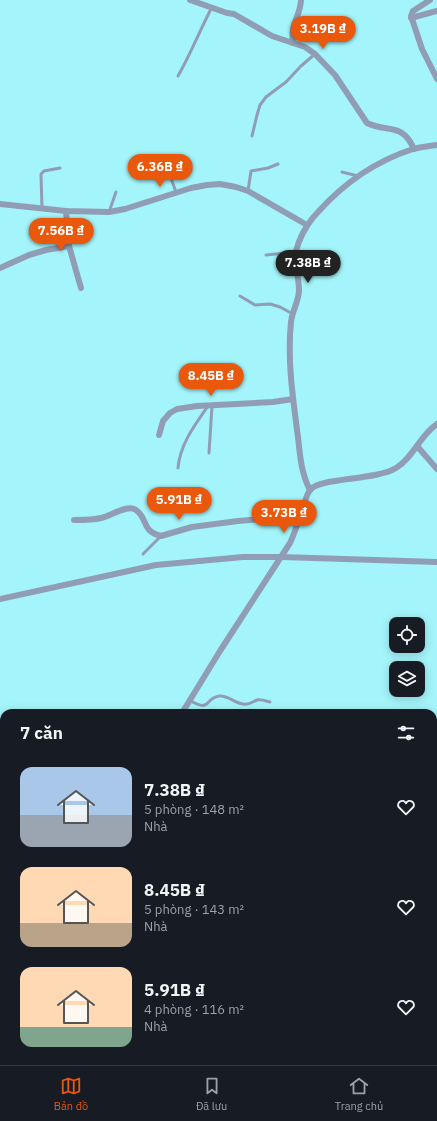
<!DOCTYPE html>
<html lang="vi">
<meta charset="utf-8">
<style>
body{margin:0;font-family:"IBM Plex Sans",sans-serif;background:#20242c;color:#f1f3f6;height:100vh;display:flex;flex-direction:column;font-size:15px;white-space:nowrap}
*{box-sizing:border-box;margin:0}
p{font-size:13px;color:#9ea1a6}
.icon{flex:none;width:22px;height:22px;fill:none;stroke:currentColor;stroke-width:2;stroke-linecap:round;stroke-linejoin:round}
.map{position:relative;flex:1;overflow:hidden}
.details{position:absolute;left:0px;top:709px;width:437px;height:356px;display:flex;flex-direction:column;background:#171b24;border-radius:12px 12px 0 0;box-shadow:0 2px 10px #0003}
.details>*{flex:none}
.buttons{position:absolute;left:389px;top:617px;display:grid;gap:8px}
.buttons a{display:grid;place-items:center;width:36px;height:36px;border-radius:8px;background:#171b24;box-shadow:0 2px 10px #0003;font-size:20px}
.price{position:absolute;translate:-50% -34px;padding:0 9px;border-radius:14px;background:#ea580c;color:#fff;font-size:13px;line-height:26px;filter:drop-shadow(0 1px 2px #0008)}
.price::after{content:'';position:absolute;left:50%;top:24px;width:12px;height:9px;margin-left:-6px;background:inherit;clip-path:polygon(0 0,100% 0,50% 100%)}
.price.on{background:#222;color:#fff}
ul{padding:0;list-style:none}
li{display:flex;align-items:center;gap:12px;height:100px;padding:0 20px}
li span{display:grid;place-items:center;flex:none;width:112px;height:80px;border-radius:12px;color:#555}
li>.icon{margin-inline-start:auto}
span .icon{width:48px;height:48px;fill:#fffc;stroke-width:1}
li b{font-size:17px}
h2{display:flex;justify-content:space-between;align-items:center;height:48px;padding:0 20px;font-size:17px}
.tab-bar{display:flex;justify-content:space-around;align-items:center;height:56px;border-top:1px solid #363941;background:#171b24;font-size:11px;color:#9ea1a6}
.tab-bar a{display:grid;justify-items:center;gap:2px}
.tab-bar .on{color:#ea580c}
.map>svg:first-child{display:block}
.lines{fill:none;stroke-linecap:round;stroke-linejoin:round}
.service{stroke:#909db5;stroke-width:3}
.minor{stroke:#909db5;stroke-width:6}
</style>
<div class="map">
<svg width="437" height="1065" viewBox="0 0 437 1065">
<rect width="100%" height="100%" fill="#a4f5fb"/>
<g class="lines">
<g class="service">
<path d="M 178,76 C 191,53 200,30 212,7"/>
<path d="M 252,136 L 257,115 L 260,105 L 266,97 L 286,82 L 301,66 L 315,54"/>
<path d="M 165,162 L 176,192"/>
<path d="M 342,172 L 358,176"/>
<path d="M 248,191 L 251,171 L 268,168 L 278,164"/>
<path d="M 42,208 L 41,174 L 44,171 L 60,168"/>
<path d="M 109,212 L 116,192"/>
<path d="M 266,255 L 296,252"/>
<path d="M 240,296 L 255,305 L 270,304 L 280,307 L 293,314"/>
<path d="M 209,453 L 212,406"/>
<path d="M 178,468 C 180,444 195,425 208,406"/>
<path d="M 143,554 L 161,536"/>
<path d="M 189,700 C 212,713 203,699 219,696 C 228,695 234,703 243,704 C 249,705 252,702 257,700 C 261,699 266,701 270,702"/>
<path d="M 0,941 L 4,942"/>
</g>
<g class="minor">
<path d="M 190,0 L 227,13 L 234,14 L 272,36 L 305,47 L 315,54 L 335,75 L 367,123 C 388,133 402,122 414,149"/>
<path d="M 430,0 L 413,11 L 411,16 L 422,49 L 437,79"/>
<path d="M 411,18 L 437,11"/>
<path d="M 293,43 C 290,24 300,17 301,0"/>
<path d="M 0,204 L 66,211 L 109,212 L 125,209 L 191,188 L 207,185 L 220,184 L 236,187 L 248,191 L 307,225"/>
<path d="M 66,211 L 69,246 L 81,288"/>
<path d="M 0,268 L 29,255 L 46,250 L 69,246"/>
<path d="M 159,435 L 163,421 L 170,413 L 177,409 L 197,406 L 273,402 L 293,399"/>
<path d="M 417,446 L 437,469"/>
<path d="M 310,490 C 301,473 300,455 298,437 C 293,399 287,360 291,322 C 292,311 299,301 299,290 C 299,280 296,270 295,260 C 295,249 301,235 307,226 C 310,221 314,216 318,212 C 344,183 376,161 413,149 C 421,147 429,146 437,145"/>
<path d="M 74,520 C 83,520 93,520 101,518 C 111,516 127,504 136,510 C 148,518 141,531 161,536 L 192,527 L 238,521 L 273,518 L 299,519"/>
<path d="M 0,599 L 156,565 L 243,557 L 282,557 L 437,562"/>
<path d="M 182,713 L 220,651 L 290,543 C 295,532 299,520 303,509 C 305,502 306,494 311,489 C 320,478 377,480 396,468 C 413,458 420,435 437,424"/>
<path d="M 0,874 L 4,876"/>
<path d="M 433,949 L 437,949"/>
<path d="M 389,1061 L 392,1065"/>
<path d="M 35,1065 L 37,1061"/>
</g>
</g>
</svg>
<div class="buttons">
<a><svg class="icon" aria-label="locate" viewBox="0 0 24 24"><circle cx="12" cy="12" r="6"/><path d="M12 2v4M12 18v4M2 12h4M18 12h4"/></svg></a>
<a><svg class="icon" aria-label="layers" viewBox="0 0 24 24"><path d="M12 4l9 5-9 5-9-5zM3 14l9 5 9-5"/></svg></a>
</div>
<b class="price" style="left:323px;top:50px">3.19B ₫</b>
<b class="price" style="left:160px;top:188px">6.36B ₫</b>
<b class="price" style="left:61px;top:252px">7.56B ₫</b>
<b class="price on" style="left:308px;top:284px">7.38B ₫</b>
<b class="price" style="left:211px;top:397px">8.45B ₫</b>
<b class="price" style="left:179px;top:521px">5.91B ₫</b>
<b class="price" style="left:284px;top:534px">3.73B ₫</b>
<section class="details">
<h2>7 căn<svg class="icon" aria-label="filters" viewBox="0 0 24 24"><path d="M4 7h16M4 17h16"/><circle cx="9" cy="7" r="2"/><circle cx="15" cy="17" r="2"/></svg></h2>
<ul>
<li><span style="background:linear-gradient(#a9c7e8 60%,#9aa5b1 0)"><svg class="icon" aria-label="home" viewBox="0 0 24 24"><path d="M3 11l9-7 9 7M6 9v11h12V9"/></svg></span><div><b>7.38B ₫</b><p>5 phòng · 148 m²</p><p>Nhà</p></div><svg class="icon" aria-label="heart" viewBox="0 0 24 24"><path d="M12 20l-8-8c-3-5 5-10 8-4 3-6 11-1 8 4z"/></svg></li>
<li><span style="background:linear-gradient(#ffd9b3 70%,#b9a48a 0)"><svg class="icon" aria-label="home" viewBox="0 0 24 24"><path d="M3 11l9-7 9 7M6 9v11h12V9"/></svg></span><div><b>8.45B ₫</b><p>5 phòng · 143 m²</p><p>Nhà</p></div><svg class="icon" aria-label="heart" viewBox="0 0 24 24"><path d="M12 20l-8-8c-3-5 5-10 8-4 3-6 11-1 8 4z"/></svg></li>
<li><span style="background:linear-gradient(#ffd9b3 75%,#7fa58c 0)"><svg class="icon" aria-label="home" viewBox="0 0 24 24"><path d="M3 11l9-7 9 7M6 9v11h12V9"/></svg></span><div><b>5.91B ₫</b><p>4 phòng · 116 m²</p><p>Nhà</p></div><svg class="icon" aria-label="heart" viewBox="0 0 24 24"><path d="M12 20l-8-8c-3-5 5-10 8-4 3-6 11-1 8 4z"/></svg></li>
</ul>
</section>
</div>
<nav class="tab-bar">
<a class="on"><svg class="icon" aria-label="map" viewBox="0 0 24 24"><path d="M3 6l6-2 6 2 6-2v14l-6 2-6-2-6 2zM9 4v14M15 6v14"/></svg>Bản đồ</a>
<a><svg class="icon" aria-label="saved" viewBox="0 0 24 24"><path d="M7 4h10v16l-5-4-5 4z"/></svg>Đã lưu</a>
<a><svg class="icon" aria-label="home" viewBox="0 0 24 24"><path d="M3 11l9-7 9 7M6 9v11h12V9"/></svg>Trang chủ</a>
</nav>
